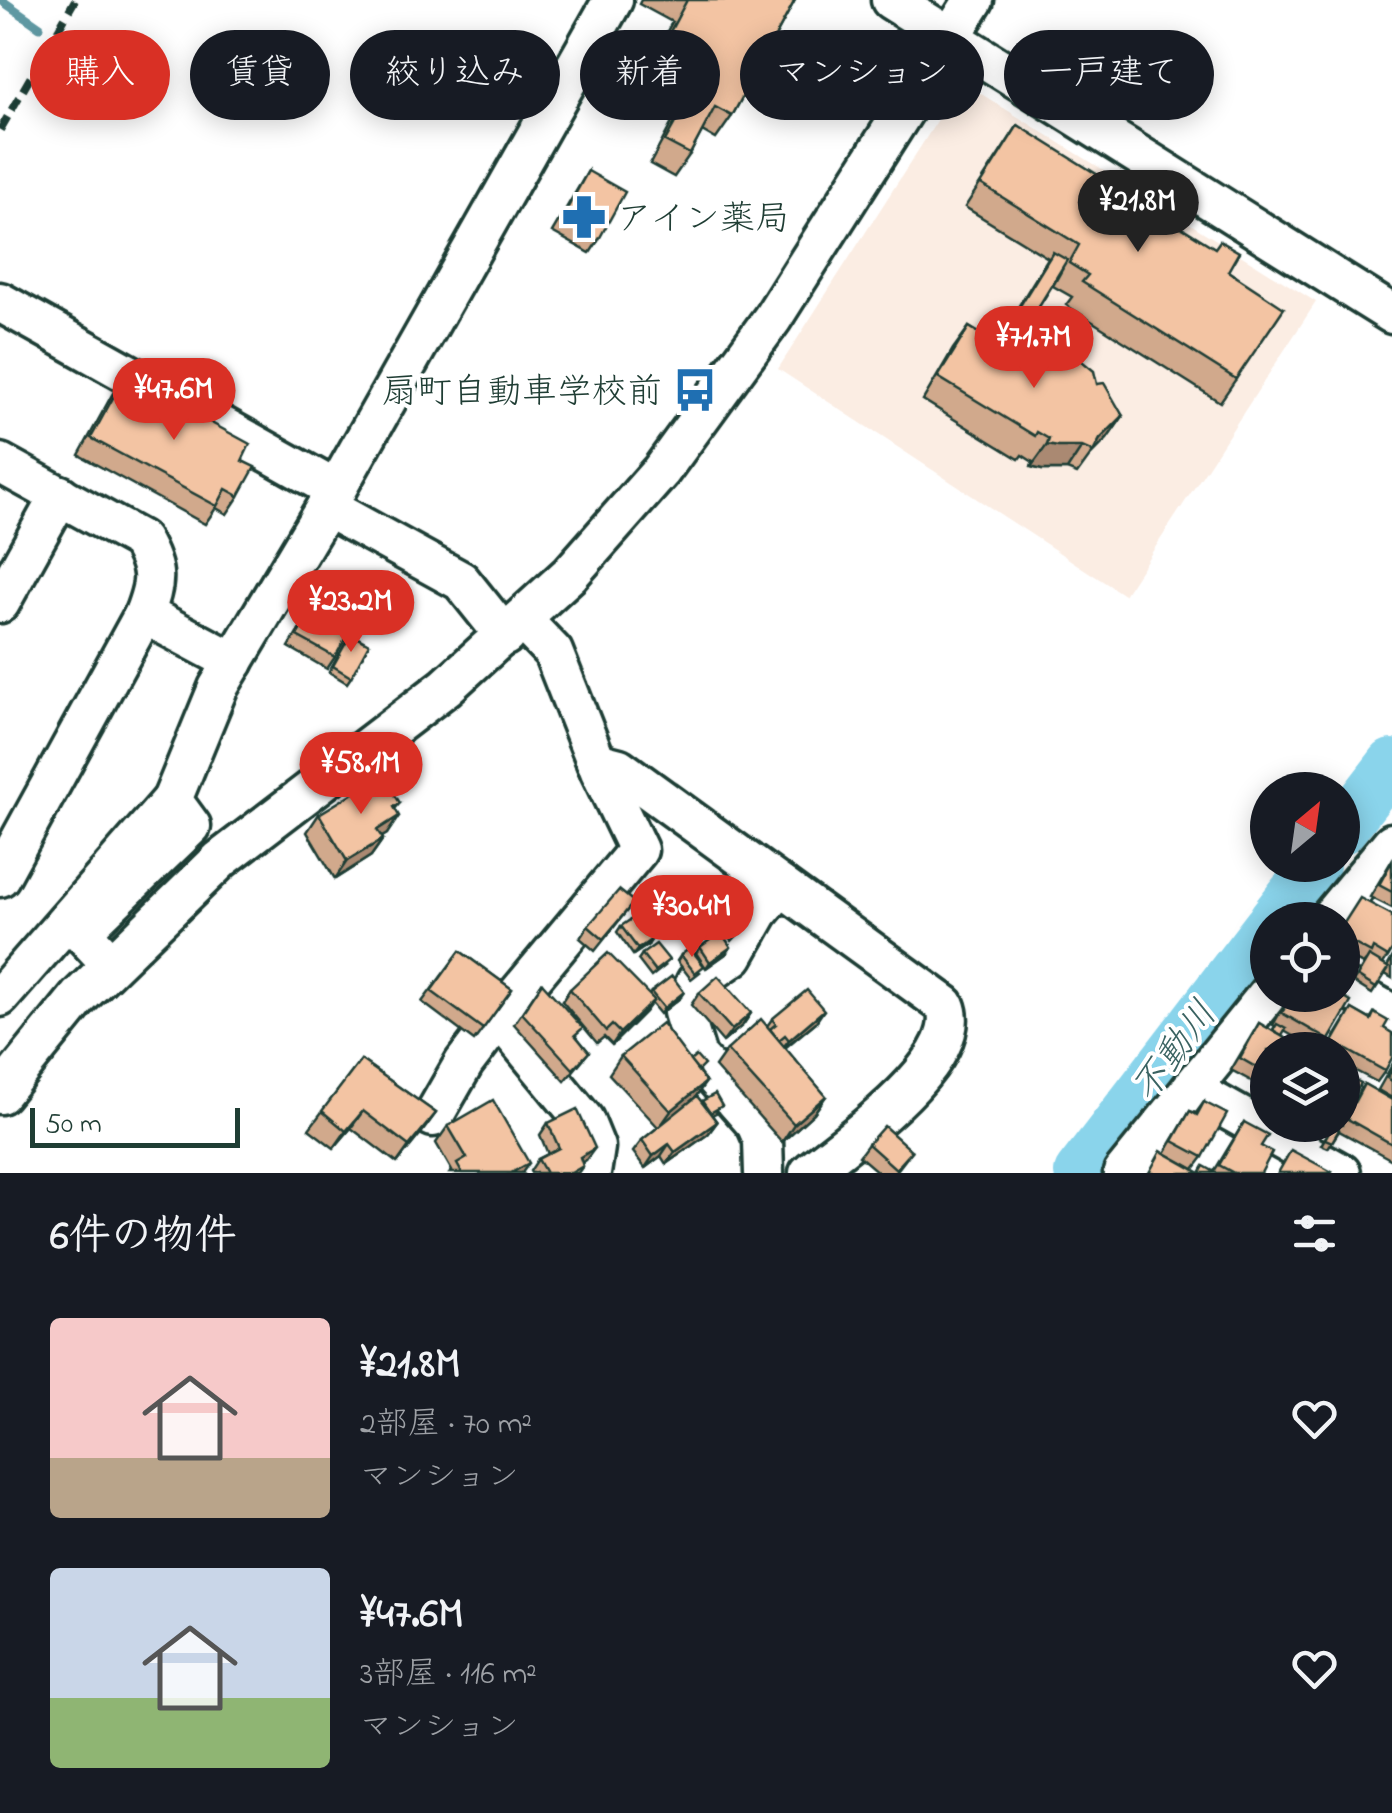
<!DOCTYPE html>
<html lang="ja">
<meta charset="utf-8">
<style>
body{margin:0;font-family:"Indie Flower","Klee One",sans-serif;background:#20242c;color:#f1f3f6;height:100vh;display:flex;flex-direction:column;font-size:38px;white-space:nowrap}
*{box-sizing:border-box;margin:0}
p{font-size:32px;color:#9ea1a6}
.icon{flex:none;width:55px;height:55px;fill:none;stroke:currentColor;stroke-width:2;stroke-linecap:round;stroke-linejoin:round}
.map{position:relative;height:1173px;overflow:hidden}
.panel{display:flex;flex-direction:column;background:#171b24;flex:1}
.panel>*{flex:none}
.top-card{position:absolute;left:30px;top:30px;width:1332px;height:90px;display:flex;gap:20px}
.needle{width:65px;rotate:29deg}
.fabs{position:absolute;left:1250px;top:772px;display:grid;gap:20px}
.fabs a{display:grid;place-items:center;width:110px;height:110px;border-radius:50%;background:#171b24;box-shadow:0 5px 25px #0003;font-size:50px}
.scale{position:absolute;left:30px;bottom:25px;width:210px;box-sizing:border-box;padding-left:10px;border:5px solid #1f3d34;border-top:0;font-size:28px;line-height:35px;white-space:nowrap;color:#1f3d34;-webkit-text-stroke:8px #fff;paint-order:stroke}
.price{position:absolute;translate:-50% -85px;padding:0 22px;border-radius:35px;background:#d93025;color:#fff;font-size:32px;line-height:65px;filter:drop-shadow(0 2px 5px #0008)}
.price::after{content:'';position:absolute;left:50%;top:60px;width:30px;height:22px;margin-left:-15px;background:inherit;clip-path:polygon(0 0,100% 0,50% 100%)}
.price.selected{background:#222;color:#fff}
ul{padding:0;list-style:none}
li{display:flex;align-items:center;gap:30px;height:250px;padding:0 50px}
li span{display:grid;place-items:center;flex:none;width:280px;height:200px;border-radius:10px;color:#555}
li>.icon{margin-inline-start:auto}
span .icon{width:120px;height:120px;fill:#fffc;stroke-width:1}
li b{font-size:42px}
h2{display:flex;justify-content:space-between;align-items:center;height:120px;padding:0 50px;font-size:42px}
.chip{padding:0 35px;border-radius:45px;background:#171b24;box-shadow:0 5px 25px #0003;font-size:35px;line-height:90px}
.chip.selected{background:#d93025;color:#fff}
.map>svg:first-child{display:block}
.built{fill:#fbede3}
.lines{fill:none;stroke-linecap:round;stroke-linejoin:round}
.stream{stroke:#5f98a2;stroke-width:9}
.river{stroke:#8ad4eb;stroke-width:50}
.minor-casing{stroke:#1f3d34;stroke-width:45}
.minor{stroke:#fff;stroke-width:38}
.rail{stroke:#1f3d34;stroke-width:8;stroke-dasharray:15 8;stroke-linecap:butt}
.wall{fill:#d1a98c;stroke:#1f3d34;stroke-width:2.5}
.shaded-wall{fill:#aa8972;stroke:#1f3d34;stroke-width:2.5}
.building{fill:#f3c4a3;stroke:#1f3d34;stroke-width:2.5}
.labels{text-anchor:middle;stroke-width:8;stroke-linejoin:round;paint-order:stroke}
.poi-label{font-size:35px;fill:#1f3d34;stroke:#fff;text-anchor:start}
.water-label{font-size:38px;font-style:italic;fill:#3a6362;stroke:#fff}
</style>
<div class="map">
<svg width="1392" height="1173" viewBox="0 0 1392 1173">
<rect width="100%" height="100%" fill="#fff"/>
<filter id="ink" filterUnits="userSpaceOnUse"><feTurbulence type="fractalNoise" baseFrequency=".01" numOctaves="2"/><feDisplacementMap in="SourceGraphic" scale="20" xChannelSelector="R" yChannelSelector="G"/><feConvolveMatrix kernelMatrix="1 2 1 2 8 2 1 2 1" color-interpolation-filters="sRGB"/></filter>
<g filter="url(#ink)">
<path class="built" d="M 962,82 L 1316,302 L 1124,595 L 778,369 Z"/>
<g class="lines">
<path class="stream" d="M 1,0 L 40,27"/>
<g class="river">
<path d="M 1342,829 L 1392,764"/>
<path d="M 1273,920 L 1315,865"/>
<path d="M 1079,1173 L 1268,927"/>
</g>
<g class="minor-casing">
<g id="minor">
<path d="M 891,0 L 1392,314"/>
<path d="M 0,302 L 336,490"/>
<path d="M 0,463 L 140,540 C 158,571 156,582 144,614 L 0,877"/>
<path d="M 326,507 L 461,581 L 505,636"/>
<path d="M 0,603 L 60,495"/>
<path d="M 144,614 L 234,662"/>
<path d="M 521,619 L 553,652 L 600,771 L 638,850 L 499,1017 L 584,1120 L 595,1147 L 591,1173"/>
<path d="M 596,762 L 619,768 L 945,1005 C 968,1060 845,1143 809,1173"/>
<path d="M 1328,920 L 1392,843"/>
<path d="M 111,964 L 81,932 L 191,826 L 172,800 L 218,688 L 336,490 L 613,0"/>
<path d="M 1342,986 L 1392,1014"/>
<path d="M 0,997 L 172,800"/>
<path d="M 1191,1089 L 1341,1173"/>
<path d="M 0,1094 L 79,997 L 221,859 L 446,687 L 570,574 L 661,471 L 772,319 L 974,0"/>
<path d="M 433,1117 L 464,1063 L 499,1017"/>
<path d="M 764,1173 L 763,1140 L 756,1124 L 697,1057 L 683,1012 L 696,982 L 734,956 L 759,912 L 781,886"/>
<path d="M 1123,1173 L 1268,994"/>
</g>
</g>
<use href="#minor" class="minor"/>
<path class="rail" d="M 0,130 L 75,0"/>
</g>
<g class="wall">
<path d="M 641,0 L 795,0 L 732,116 L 716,139 L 702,131 L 690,154 L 674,177 L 650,164 L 675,117 L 633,94 L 672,22 L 639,4 Z"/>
<path d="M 1018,125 L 1115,201 L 1145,220 L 1158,202 L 1170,220 L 1228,271 L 1236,379 L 1220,402 L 1066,305 L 1072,297 L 1053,286 L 1063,268 L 1011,352 L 1059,362 L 1097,384 L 1123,416 L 1107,439 L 1090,456 L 1077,474 L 1067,470 L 1042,470 L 1031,467 L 1033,462 L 1022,455 L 1019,459 L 923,400 L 953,349 L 969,327 L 996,343 L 1048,258 L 965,207 Z"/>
<path d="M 588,171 L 598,241 L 590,253 L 552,232 Z"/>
<path d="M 125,376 L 242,461 L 239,496 L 227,514 L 216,508 L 205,524 L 79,455 L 113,393 Z"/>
<path d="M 314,605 L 335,657 L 327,669 L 289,647 Z"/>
<path d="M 351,634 L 351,677 L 347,683 L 329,672 Z"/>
<path d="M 400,803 L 395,809 L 387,834 L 382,837 L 383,839 L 371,856 L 335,879 L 307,832 L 319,814 Z"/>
<path d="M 1392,860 L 1392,908 L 1370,897 Z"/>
<path d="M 634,902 L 595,951 L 580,938 L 588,926 Z"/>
<path d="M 726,923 L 745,927 L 732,941 L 721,929 Z"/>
<path d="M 1342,924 L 1392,950 L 1383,964 L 1387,967 L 1392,958 L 1392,978 L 1385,974 L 1372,994 L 1353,982 L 1366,961 L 1363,964 L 1342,954 Z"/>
<path d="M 621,926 L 648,945 L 633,955 L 617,932 Z"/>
<path d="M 700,947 L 727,953 L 706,968 L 696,953 Z"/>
<path d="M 460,951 L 512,989 L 474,1041 L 422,1002 Z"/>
<path d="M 642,954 L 665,966 L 651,977 L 638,960 Z"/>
<path d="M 681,955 L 700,972 L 691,979 L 677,961 Z"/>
<path d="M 542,983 L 577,1037 L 589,1052 L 565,1081 L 514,1024 Z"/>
<path d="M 570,989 L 649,995 L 651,992 L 680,998 L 660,1014 L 651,1003 L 645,1012 L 612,1045 L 604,1037 L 597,1043 L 562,1001 Z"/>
<path d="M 699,993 L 751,1013 L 743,1025 L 723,1042 L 691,1005 Z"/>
<path d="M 1290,995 L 1339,995 L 1329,1040 L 1322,1050 L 1318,1050 L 1284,1031 L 1268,1050 L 1268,1090 L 1231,1070 L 1259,1023 L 1272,1031 L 1275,1026 L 1273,1025 Z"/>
<path d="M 1352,1009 L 1370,1019 L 1374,1013 L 1384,1028 L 1385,1071 L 1377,1082 L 1342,1064 L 1342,1050 L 1327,1050 Z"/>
<path d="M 772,1019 L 816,1022 L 785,1048 L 826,1096 L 814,1113 L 782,1142 L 715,1067 L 727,1050 L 767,1026 Z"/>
<path d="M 621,1056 L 699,1072 L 696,1096 L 702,1102 L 718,1112 L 712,1115 L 717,1122 L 708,1134 L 666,1164 L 661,1156 L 645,1168 L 633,1152 L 642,1140 L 658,1127 L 609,1074 Z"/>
<path d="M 361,1060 L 436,1113 L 397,1163 L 351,1128 L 334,1148 L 309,1129 Z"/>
<path d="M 1392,1065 L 1392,1098 L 1378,1090 Z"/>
<path d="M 1364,1084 L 1392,1100 L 1392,1160 L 1339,1131 L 1328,1148 L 1321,1145 L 1332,1126 L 1338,1130 L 1340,1125 L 1342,1125 L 1342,1120 Z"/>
<path d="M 1204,1102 L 1203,1157 L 1194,1169 L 1165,1153 L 1190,1111 L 1196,1113 Z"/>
<path d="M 1244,1122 L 1261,1146 L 1261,1173 L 1213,1173 Z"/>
<path d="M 548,1123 L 586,1160 L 582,1163 L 583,1166 L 578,1173 L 531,1173 L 530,1171 L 538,1159 L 548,1154 L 540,1135 Z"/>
<path d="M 448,1126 L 522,1173 L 450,1173 L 452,1171 L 436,1143 Z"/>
<path d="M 868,1144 L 912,1151 L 895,1173 L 879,1173 L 859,1156 Z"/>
</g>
<g class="shaded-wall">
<path d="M 1123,416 L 1107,439 L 1090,456 L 1100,439 Z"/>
<path d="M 1047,445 L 1082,447 L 1067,470 L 1042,470 L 1031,467 Z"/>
<path d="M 399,816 L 387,834 L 365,847 L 377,830 Z"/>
<path d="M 383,839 L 371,856 L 335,879 L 347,861 Z"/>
<path d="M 652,939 L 648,945 L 633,955 L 638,949 Z"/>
<path d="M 731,947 L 727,953 L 706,968 L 710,962 Z"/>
<path d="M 684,992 L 680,998 L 660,1014 L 664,1008 Z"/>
<path d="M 654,1000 L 645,1012 L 612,1045 L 620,1033 Z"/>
<path d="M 824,1010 L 816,1022 L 780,1051 L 789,1040 Z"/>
<path d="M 751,1013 L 743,1025 L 723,1042 L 732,1030 Z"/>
<path d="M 706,1082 L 694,1099 L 659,1128 L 671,1111 Z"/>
<path d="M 826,1096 L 814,1113 L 782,1142 L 794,1124 Z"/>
<path d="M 363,1111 L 351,1128 L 334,1148 L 346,1131 Z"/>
<path d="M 436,1113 L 423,1131 L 397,1163 L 409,1146 Z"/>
<path d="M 717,1122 L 708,1134 L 666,1164 L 675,1152 Z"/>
<path d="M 669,1144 L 661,1156 L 645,1168 L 653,1156 Z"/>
<path d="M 595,1148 L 586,1160 L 571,1169 L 580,1157 Z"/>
<path d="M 529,1163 L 522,1173 L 511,1173 Z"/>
</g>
<g class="building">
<path d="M 687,0 L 795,0 L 732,116 L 715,107 L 690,154 L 665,141 L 691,94 L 649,71 Z"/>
<path d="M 1018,125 L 1122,190 L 1115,201 L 1146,220 L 1158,202 L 1174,214 L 1170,220 L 1215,248 L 1220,241 L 1239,252 L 1228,271 L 1284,308 L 1236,379 L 1082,282 L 1088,275 L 1069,263 L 1079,245 L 981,184 Z"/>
<path d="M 588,171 L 625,192 L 598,241 L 561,220 Z"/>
<path d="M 1053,252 L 1067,260 L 1011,352 L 997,343 Z"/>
<path d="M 969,327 L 1014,354 L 1023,340 L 1059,362 L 1072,358 L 1082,361 L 1094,371 L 1097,384 L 1104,383 L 1123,416 L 1100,439 L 1093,452 L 1082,447 L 1058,447 L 1047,445 L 1049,439 L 1037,432 L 1035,436 L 938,377 Z"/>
<path d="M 125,376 L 250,444 L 242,461 L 255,467 L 239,496 L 226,489 L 217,506 L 91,438 Z"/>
<path d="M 314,605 L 352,627 L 335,657 L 297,636 Z"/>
<path d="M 351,634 L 369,644 L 351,677 L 333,666 Z"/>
<path d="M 383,775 L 400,803 L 394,807 L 399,816 L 377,830 L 383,839 L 347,861 L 319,814 Z"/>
<path d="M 1392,861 L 1392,892 L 1379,885 Z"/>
<path d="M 619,890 L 634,902 L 603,939 L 588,926 Z"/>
<path d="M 1360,898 L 1392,915 L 1392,950 L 1388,957 L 1373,948 L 1371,953 L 1342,937 L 1342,926 Z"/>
<path d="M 734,915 L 745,927 L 736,935 L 726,923 Z"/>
<path d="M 636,916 L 652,939 L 638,949 L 621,926 Z"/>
<path d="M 721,932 L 731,947 L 710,962 L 700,947 Z"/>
<path d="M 656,944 L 669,960 L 655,971 L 642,954 Z"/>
<path d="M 690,948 L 704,966 L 695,973 L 681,955 Z"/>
<path d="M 460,951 L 512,989 L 483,1029 L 431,991 Z"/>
<path d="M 608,953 L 654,1000 L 620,1033 L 612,1025 L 606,1031 L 570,989 Z"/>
<path d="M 1369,956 L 1389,968 L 1376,988 L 1357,976 Z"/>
<path d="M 672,976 L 684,992 L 664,1008 L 651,992 Z"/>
<path d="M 718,976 L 751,1013 L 732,1030 L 699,993 Z"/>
<path d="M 542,983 L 583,1028 L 575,1035 L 589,1052 L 573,1069 L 522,1013 Z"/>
<path d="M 807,990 L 824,1010 L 789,1040 L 785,1035 L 779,1040 L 770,1029 L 776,1024 L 772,1019 Z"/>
<path d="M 1292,995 L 1339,995 L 1351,1002 L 1329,1040 L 1282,1013 Z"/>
<path d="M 1352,1009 L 1371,1020 L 1374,1013 L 1388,1021 L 1384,1028 L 1392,1033 L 1392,1058 L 1385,1071 L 1333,1042 Z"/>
<path d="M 761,1019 L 826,1096 L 794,1124 L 727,1050 Z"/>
<path d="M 662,1023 L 706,1082 L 671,1111 L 621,1056 Z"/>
<path d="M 1259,1023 L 1306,1050 L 1268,1050 L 1268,1074 L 1240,1058 Z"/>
<path d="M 1277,1024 L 1286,1029 L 1282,1036 L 1273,1031 Z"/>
<path d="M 696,1056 L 704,1065 L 698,1071 L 690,1061 Z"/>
<path d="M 361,1060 L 436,1113 L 409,1146 L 363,1111 L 346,1131 L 322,1111 Z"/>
<path d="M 1392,1069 L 1392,1081 L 1387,1078 Z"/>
<path d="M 1342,1073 L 1361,1083 L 1343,1116 L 1342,1116 Z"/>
<path d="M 1364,1084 L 1392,1100 L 1392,1144 L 1346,1118 Z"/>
<path d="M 715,1094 L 722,1106 L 710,1113 L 702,1101 Z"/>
<path d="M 697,1096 L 717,1122 L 675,1152 L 669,1144 L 653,1156 L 642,1140 Z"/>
<path d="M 493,1100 L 529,1163 L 511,1173 L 462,1173 L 457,1164 L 467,1158 L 448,1126 Z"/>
<path d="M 1204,1102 L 1227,1114 L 1203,1157 L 1173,1141 L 1190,1111 L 1197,1115 Z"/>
<path d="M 577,1109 L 595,1148 L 580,1157 L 583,1166 L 571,1173 L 546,1173 L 538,1159 L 559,1148 L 548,1123 Z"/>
<path d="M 1244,1122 L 1268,1135 L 1261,1146 L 1272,1152 L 1261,1173 L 1234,1173 L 1219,1165 Z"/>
<path d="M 884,1126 L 912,1151 L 896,1169 L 868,1144 Z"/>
<path d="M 1332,1126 L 1339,1130 L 1332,1142 L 1325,1139 Z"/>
<path d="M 1291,1150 L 1332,1172 L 1331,1173 L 1278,1173 Z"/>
<path d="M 1161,1151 L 1200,1173 L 1149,1173 Z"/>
<path d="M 1204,1166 L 1213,1171 L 1212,1173 L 1200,1173 Z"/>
</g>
</g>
<defs>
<g id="pharmacy-bare" transform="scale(3.45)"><path d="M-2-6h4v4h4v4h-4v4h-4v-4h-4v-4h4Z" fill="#1f6fb2" stroke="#fff" stroke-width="2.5" paint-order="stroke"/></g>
<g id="bus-bare" transform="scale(3.45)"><path d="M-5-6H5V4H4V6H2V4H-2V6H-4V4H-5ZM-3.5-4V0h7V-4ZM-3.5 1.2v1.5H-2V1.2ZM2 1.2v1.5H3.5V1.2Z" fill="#1f6fb2" stroke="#fff" stroke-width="2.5" paint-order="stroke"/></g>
</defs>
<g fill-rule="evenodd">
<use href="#pharmacy-bare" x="584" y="217"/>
<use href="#bus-bare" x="695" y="390"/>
</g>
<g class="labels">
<g class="poi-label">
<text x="617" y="229">アイン薬局</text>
<text x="662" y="402" text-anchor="end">扇町自動車学校前</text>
</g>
<g class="water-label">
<text transform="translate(1173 1050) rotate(-53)" y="13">不動川</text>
</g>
</g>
</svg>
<div class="fabs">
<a><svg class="needle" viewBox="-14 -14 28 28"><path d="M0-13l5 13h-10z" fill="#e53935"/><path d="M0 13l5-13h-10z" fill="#9ea1a6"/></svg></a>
<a><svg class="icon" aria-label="locate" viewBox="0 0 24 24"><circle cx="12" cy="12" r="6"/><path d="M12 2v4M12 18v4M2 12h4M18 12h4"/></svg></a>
<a><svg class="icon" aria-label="layers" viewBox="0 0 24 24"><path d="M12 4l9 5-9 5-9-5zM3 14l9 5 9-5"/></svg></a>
</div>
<div class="scale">50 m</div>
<b class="price selected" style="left:1138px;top:255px">¥21.8M</b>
<b class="price" style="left:1034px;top:391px">¥71.7M</b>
<b class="price" style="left:174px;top:443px">¥47.6M</b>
<b class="price" style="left:351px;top:655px">¥23.2M</b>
<b class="price" style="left:361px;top:817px">¥58.1M</b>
<b class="price" style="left:692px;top:960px">¥30.4M</b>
<div class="top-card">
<a class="chip selected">購入</a>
<a class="chip">賃貸</a>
<a class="chip">絞り込み</a>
<a class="chip">新着</a>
<a class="chip">マンション</a>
<a class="chip">一戸建て</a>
</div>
</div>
<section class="panel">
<h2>6件の物件<svg class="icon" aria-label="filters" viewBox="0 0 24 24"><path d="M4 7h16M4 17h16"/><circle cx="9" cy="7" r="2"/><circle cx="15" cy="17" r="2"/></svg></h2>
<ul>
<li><span style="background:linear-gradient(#f6c9c9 70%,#b9a48a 0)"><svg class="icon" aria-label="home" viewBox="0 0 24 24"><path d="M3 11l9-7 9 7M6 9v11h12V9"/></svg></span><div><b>¥21.8M</b><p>2部屋 · 70 m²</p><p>マンション</p></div><svg class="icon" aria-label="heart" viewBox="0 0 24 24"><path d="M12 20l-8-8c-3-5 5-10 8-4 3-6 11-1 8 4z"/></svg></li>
<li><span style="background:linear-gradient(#c9d6e8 65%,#8fb573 0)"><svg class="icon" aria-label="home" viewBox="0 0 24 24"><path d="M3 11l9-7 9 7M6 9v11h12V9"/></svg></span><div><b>¥47.6M</b><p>3部屋 · 116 m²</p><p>マンション</p></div><svg class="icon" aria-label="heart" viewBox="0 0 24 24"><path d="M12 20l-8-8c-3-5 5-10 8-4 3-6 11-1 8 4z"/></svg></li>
</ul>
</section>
